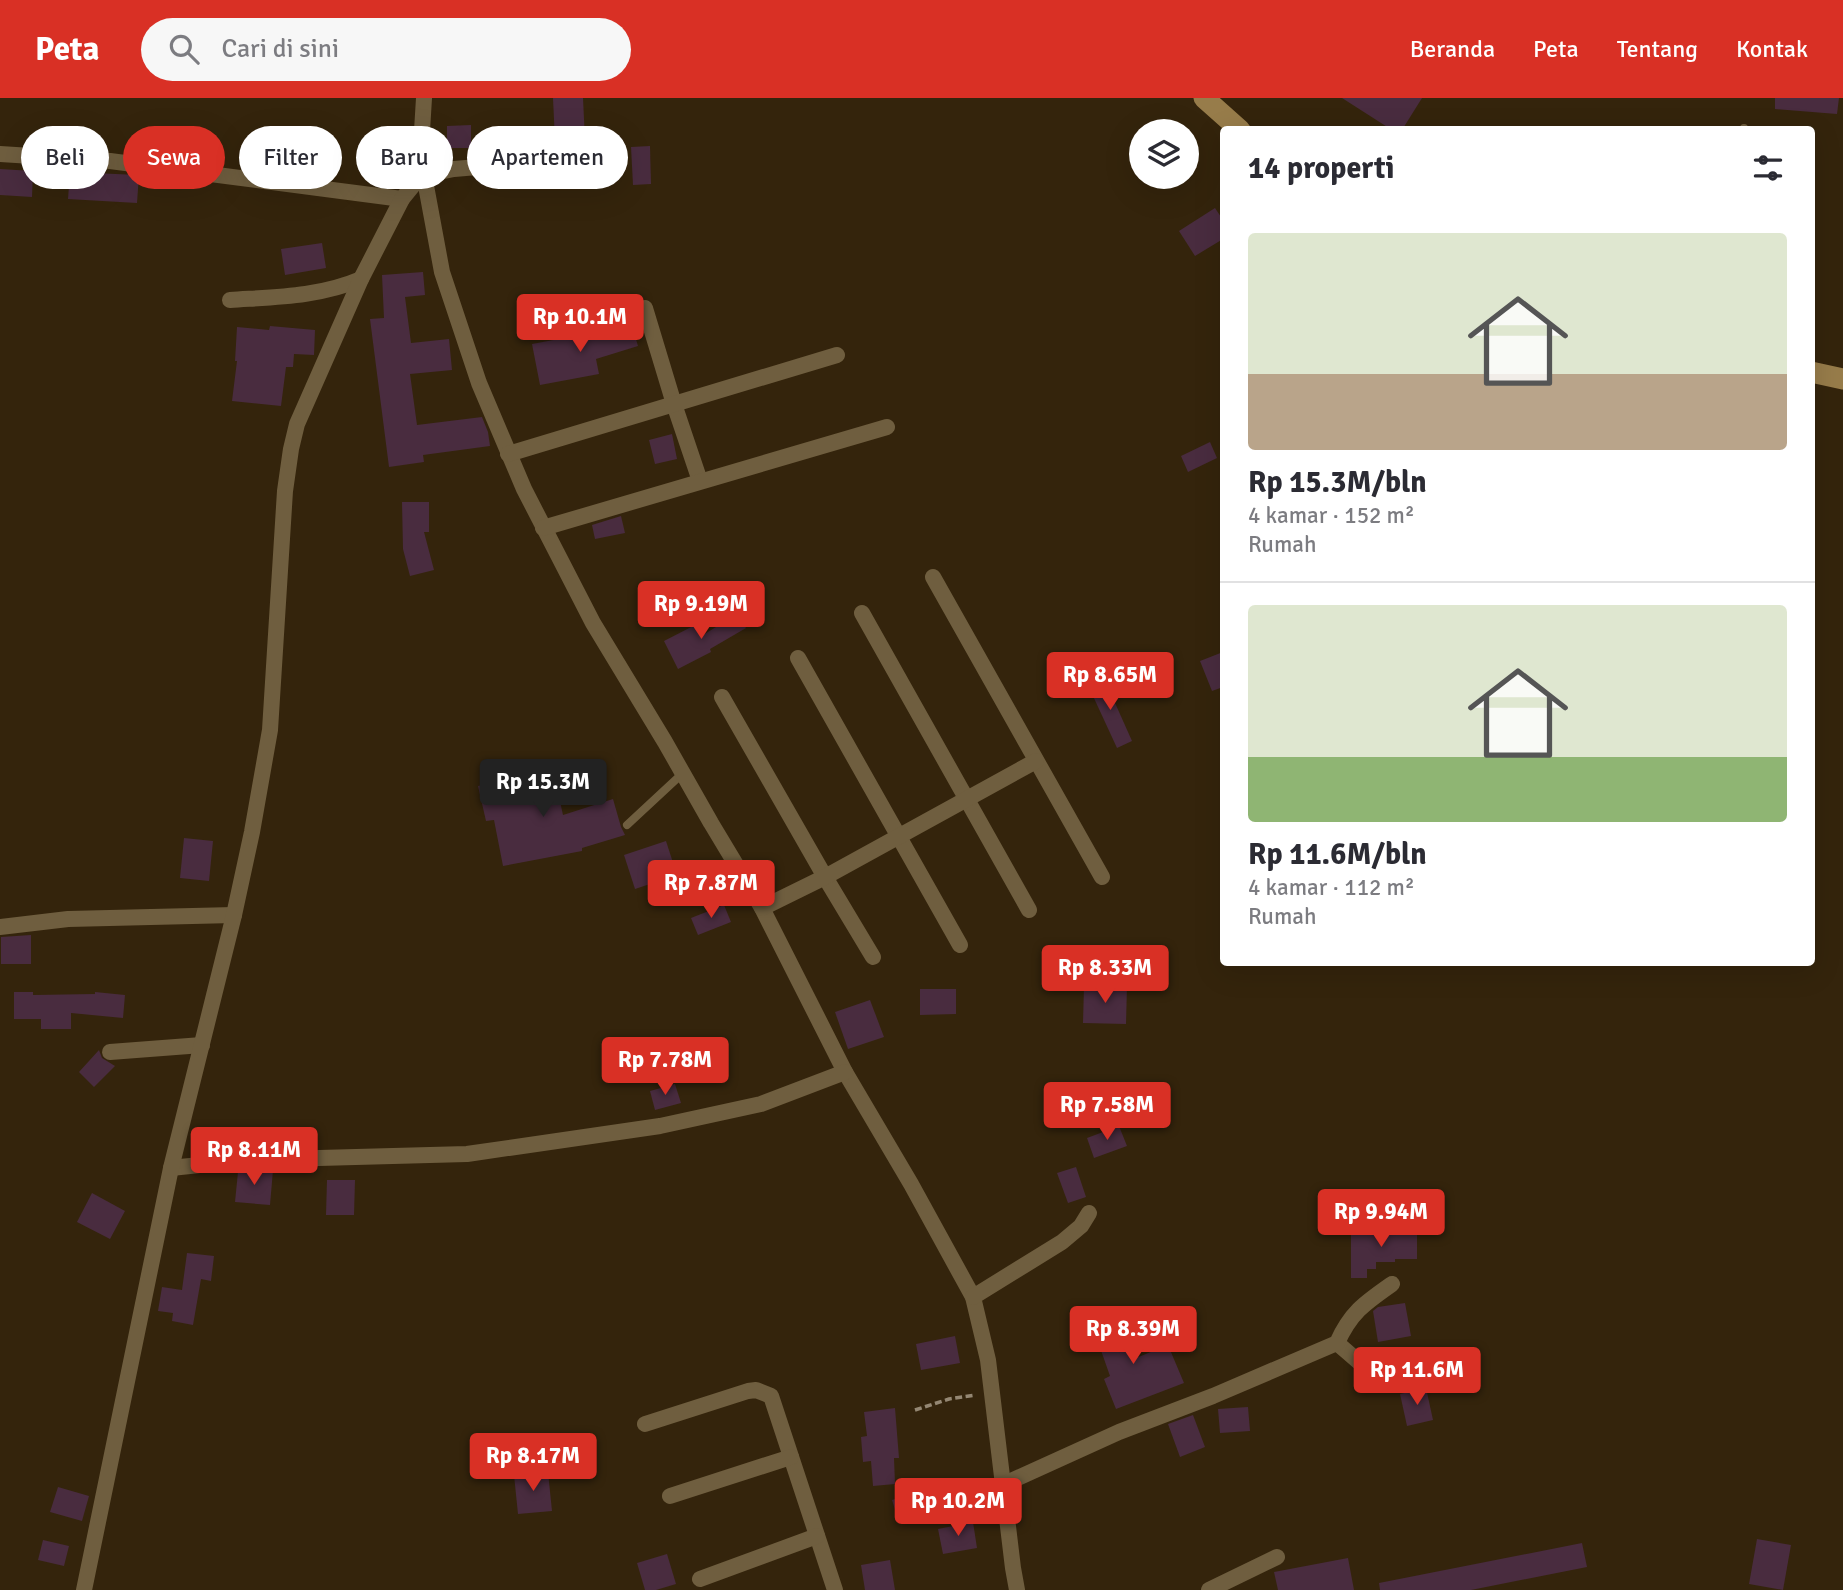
<!DOCTYPE html>
<html lang="id">
<meta charset="utf-8">
<style>
body{margin:0;font-family:Signika,sans-serif;background:#f7f7f7;color:#2b2b33;height:100vh;display:flex;flex-direction:column;font-size:26px;white-space:nowrap}
*{box-sizing:border-box;margin:0}
p{font-size:23px;color:#7c7c81}
.icon{flex:none;width:38px;height:38px;fill:none;stroke:currentColor;stroke-width:2;stroke-linecap:round;stroke-linejoin:round}
.map{position:relative;flex:1;overflow:hidden}
.sheet{position:absolute;left:1220px;top:28px;width:595px;height:840px;display:flex;flex-direction:column;background:#fff;border-radius:7px;box-shadow:0 7px 28px #0002}
.sheet>*{flex:none}
.guide{position:absolute;left:21px;top:28px;width:665px;height:63px;display:flex;gap:14px}
.fabs{position:absolute;left:1129px;top:21px;display:grid;gap:14px}
.fabs a{display:grid;place-items:center;width:70px;height:70px;border-radius:50%;background:#fff;box-shadow:0 7px 28px #0002;font-size:35px}
.price{position:absolute;translate:-50% -60px;padding:0 16px;border-radius:7px;background:#d93025;color:#fff;font-size:23px;line-height:46px;filter:drop-shadow(0 2px 4px #0008)}
.price::after{content:'';position:absolute;left:50%;top:42px;width:21px;height:16px;margin-left:-10px;background:inherit;clip-path:polygon(0 0,100% 0,50% 100%)}
.price.on{background:#222;color:#fff}
ul{padding:0;list-style:none}
li{display:grid;align-content:center;gap:14px;height:371px;padding:0 28px}
li+li{border-top:2px solid #e1e1e2}
li span{display:grid;place-items:center;height:217px;border-radius:7px;color:#555}
li>.icon{margin-inline-start:auto}
span .icon{width:126px;height:126px;fill:#fffc;stroke-width:1}
li b{font-size:30px}
h2{display:flex;justify-content:space-between;align-items:center;height:84px;padding:0 28px;font-size:30px}
.tag{padding:0 24px;border-radius:32px;background:#fff;box-shadow:0 7px 28px #0002;font-size:24px;line-height:63px}
.tag.on{background:#d93025;color:#fff}
header{display:flex;align-items:center;gap:42px;box-sizing:border-box;height:98px;padding:0 35px;background:#d93025;color:#fff}
header strong{font-size:33px}
nav{display:flex;gap:38px;margin-inline-start:auto;font-size:24px}
.search{width:490px;height:63px;background:#f7f7f7;display:flex;align-items:center;gap:18px;box-sizing:border-box;padding:0 24px;border-radius:38px;color:#7c7c81;font-size:26px}
.map>svg:first-child{display:block}
.building{fill:#492c3f}
.lines{fill:none;stroke-linecap:round;stroke-linejoin:round}
.path{stroke:#948773;stroke-width:3.5;stroke-dasharray:7 3.5;stroke-linecap:butt}
.lane{stroke:#6f5e3f;stroke-width:8}
.street{stroke:#6f5e3f;stroke-width:16}
.secondary{stroke:#977c4a;stroke-width:21}
</style>
<header>
<strong>Peta</strong>
<div class="search"><svg class="icon" aria-label="search" viewBox="0 0 24 24"><circle cx="10" cy="10" r="6"/><path d="M15 15l6 6"/></svg>Cari di sini</div>
<nav><a>Beranda</a><a>Peta</a><a>Tentang</a><a>Kontak</a></nav>
</header>
<div class="map">
<svg width="1843" height="1492" viewBox="0 0 1843 1492">
<rect width="100%" height="100%" fill="#34240c"/>
<g class="building">
<path d="M 553,0 L 583,0 L 585,42 L 555,43 Z"/>
<path d="M 1342,0 L 1422,0 L 1402,32 L 1392,32 Z"/>
<path d="M 1775,0 L 1839,0 L 1837,16 L 1775,11 Z"/>
<path d="M 471,27 L 471,50 L 447,50 L 447,28 Z"/>
<path d="M 650,48 L 651,86 L 633,87 L 631,49 Z"/>
<path d="M 0,71 L 33,73 L 32,99 L 0,97 Z"/>
<path d="M 70,74 L 139,77 L 137,105 L 68,101 Z"/>
<path d="M 1215,110 L 1223,122 L 1223,141 L 1195,158 L 1179,133 Z"/>
<path d="M 322,145 L 326,170 L 285,177 L 281,151 Z"/>
<path d="M 423,174 L 425,197 L 405,199 L 411,245 L 449,241 L 452,272 L 410,276 L 417,327 L 482,319 L 488,334 L 490,348 L 423,357 L 424,364 L 389,369 L 370,221 L 384,220 L 382,177 Z"/>
<path d="M 631,225 L 638,248 L 596,261 L 599,276 L 540,287 L 532,246 L 591,235 L 592,237 Z"/>
<path d="M 270,228 L 315,232 L 314,257 L 294,256 L 293,269 L 286,269 L 281,308 L 232,303 L 237,263 L 235,263 L 237,229 L 269,232 Z"/>
<path d="M 672,336 L 677,361 L 655,366 L 649,342 Z"/>
<path d="M 1210,344 L 1217,360 L 1188,374 L 1181,358 Z"/>
<path d="M 402,404 L 429,404 L 429,434 L 424,434 L 434,472 L 410,478 L 403,451 Z"/>
<path d="M 621,418 L 625,435 L 595,441 L 592,427 Z"/>
<path d="M 737,516 L 746,530 L 710,551 L 711,554 L 678,571 L 664,543 L 697,526 L 703,537 Z"/>
<path d="M 1223,554 L 1223,589 L 1212,593 L 1200,563 Z"/>
<path d="M 1103,578 L 1132,643 L 1117,650 L 1087,585 Z"/>
<path d="M 553,671 L 563,717 L 613,701 L 621,729 L 625,737 L 582,750 L 582,753 L 503,768 L 494,722 L 486,723 L 478,688 Z"/>
<path d="M 184,740 L 213,743 L 209,783 L 180,780 Z"/>
<path d="M 666,743 L 677,777 L 635,791 L 624,757 Z"/>
<path d="M 724,807 L 731,824 L 698,837 L 691,820 Z"/>
<path d="M 31,837 L 31,866 L 1,866 L 1,839 Z"/>
<path d="M 1084,888 L 1127,888 L 1126,926 L 1083,925 Z"/>
<path d="M 920,891 L 956,891 L 956,916 L 920,917 Z"/>
<path d="M 14,894 L 33,894 L 33,897 L 95,896 L 95,894 L 125,897 L 123,920 L 71,915 L 71,931 L 41,931 L 41,921 L 14,921 Z"/>
<path d="M 870,902 L 884,939 L 848,951 L 835,914 Z"/>
<path d="M 99,952 L 102,960 L 115,968 L 94,989 L 79,974 Z"/>
<path d="M 675,986 L 681,1005 L 655,1012 L 650,993 Z"/>
<path d="M 1119,1028 L 1127,1048 L 1094,1060 L 1087,1040 Z"/>
<path d="M 1076,1069 L 1086,1099 L 1068,1105 L 1057,1075 Z"/>
<path d="M 273,1072 L 270,1107 L 235,1104 L 238,1074 Z"/>
<path d="M 327,1082 L 355,1082 L 354,1117 L 326,1117 Z"/>
<path d="M 92,1095 L 125,1113 L 110,1141 L 77,1124 Z"/>
<path d="M 1397,1131 L 1417,1132 L 1417,1161 L 1395,1161 L 1395,1164 L 1376,1164 L 1376,1171 L 1367,1171 L 1367,1180 L 1351,1180 L 1351,1133 L 1397,1133 Z"/>
<path d="M 187,1155 L 214,1158 L 211,1183 L 201,1181 L 193,1227 L 172,1223 L 173,1215 L 158,1213 L 162,1189 L 182,1192 Z"/>
<path d="M 1405,1205 L 1411,1238 L 1378,1244 L 1373,1213 L 1378,1209 Z"/>
<path d="M 1115,1215 L 1131,1262 L 1168,1247 L 1184,1285 L 1116,1311 L 1104,1281 L 1110,1278 L 1091,1224 Z"/>
<path d="M 955,1238 L 960,1265 L 921,1272 L 916,1246 Z"/>
<path d="M 1426,1290 L 1433,1322 L 1407,1328 L 1400,1296 Z"/>
<path d="M 1248,1309 L 1250,1333 L 1220,1335 L 1218,1311 Z"/>
<path d="M 895,1310 L 899,1360 L 894,1360 L 895,1386 L 873,1388 L 871,1363 L 863,1364 L 861,1339 L 867,1338 L 864,1314 Z"/>
<path d="M 1193,1317 L 1205,1349 L 1180,1359 L 1168,1326 Z"/>
<path d="M 548,1374 L 552,1413 L 518,1416 L 514,1377 Z"/>
<path d="M 58,1389 L 89,1398 L 82,1423 L 50,1414 Z"/>
<path d="M 921,1393 L 928,1416 L 899,1424 L 892,1402 Z"/>
<path d="M 973,1424 L 977,1450 L 943,1456 L 938,1431 Z"/>
<path d="M 1757,1441 L 1791,1447 L 1783,1492 L 1749,1486 Z"/>
<path d="M 43,1442 L 69,1448 L 64,1468 L 38,1462 Z"/>
<path d="M 1582,1445 L 1587,1469 L 1471,1492 L 1380,1492 L 1379,1485 Z"/>
<path d="M 667,1456 L 676,1486 L 656,1492 L 645,1492 L 637,1465 Z"/>
<path d="M 1348,1460 L 1354,1492 L 1278,1492 L 1274,1474 Z"/>
<path d="M 890,1462 L 895,1492 L 865,1492 L 861,1467 Z"/>
</g>
<g class="lines">
<path class="path" d="M 915,1312 L 949,1301 L 976,1297"/>
<g class="lane">
<path d="M 1744,32 L 1744,30"/>
<path d="M 627,727 L 683,675"/>
</g>
<g class="street">
<path d="M 424,0 L 422,33 L 424,77 L 442,174 L 479,285 L 524,391 L 593,525 L 665,644 L 711,725 L 762,810 L 845,974 L 911,1086 L 973,1199 L 988,1262 L 1013,1470 L 1017,1492"/>
<path d="M 0,56 L 110,63 L 402,101"/>
<path d="M 230,202 C 274,199 319,199 361,181"/>
<path d="M 645,210 L 674,306 L 700,383"/>
<path d="M 508,356 L 837,257"/>
<path d="M 543,430 L 887,329"/>
<path d="M 933,479 L 1102,779"/>
<path d="M 862,515 L 1029,812"/>
<path d="M 798,560 L 960,847"/>
<path d="M 722,599 L 825,779 L 873,859"/>
<path d="M 762,810 L 825,779 L 1036,663"/>
<path d="M 0,829 L 68,821 L 234,817"/>
<path d="M 110,954 L 202,947"/>
<path d="M 171,1070 L 247,1062 L 467,1056 L 660,1028 L 761,1006 L 845,974"/>
<path d="M 973,1199 L 1062,1144 L 1081,1128 L 1089,1115"/>
<path d="M 1337,1245 L 1359,1264 L 1380,1279 L 1409,1278"/>
<path d="M 645,1326 L 748,1293 L 756,1292 L 771,1298 L 835,1492"/>
<path d="M 1002,1387 L 1119,1334 L 1213,1298 L 1337,1245 C 1351,1214 1365,1205 1392,1186"/>
<path d="M 670,1398 L 791,1359"/>
<path d="M 700,1481 L 817,1438"/>
<path d="M 84,1492 L 171,1070 L 234,817 L 252,734 L 270,632 L 285,393 L 291,351 L 297,326 L 361,181 L 402,101 L 415,85 L 424,77 L 454,71 L 512,66 L 589,56"/>
<path d="M 1209,1492 L 1277,1459"/>
</g>
<g class="secondary">
<path d="M 1204,0 L 1240,32"/>
<path d="M 1811,274 L 1843,281"/>
</g>
</g>
</svg>
<div class="fabs">
<a><svg class="icon" aria-label="layers" viewBox="0 0 24 24"><path d="M12 4l9 5-9 5-9-5zM3 14l9 5 9-5"/></svg></a>
</div>
<b class="price" style="left:580px;top:256px">Rp 10.1M</b>
<b class="price" style="left:701px;top:543px">Rp 9.19M</b>
<b class="price" style="left:1110px;top:614px">Rp 8.65M</b>
<b class="price on" style="left:543px;top:721px">Rp 15.3M</b>
<b class="price" style="left:711px;top:822px">Rp 7.87M</b>
<b class="price" style="left:1105px;top:907px">Rp 8.33M</b>
<b class="price" style="left:665px;top:999px">Rp 7.78M</b>
<b class="price" style="left:1107px;top:1044px">Rp 7.58M</b>
<b class="price" style="left:254px;top:1089px">Rp 8.11M</b>
<b class="price" style="left:1381px;top:1151px">Rp 9.94M</b>
<b class="price" style="left:1133px;top:1268px">Rp 8.39M</b>
<b class="price" style="left:1417px;top:1309px">Rp 11.6M</b>
<b class="price" style="left:533px;top:1395px">Rp 8.17M</b>
<b class="price" style="left:958px;top:1440px">Rp 10.2M</b>
<div class="guide">
<a class="tag">Beli</a>
<a class="tag on">Sewa</a>
<a class="tag">Filter</a>
<a class="tag">Baru</a>
<a class="tag">Apartemen</a>
</div>
<section class="sheet">
<h2>14 properti<svg class="icon" aria-label="filters" viewBox="0 0 24 24"><path d="M4 7h16M4 17h16"/><circle cx="9" cy="7" r="2"/><circle cx="15" cy="17" r="2"/></svg></h2>
<ul>
<li><span style="background:linear-gradient(#dfe7d0 65%,#b9a48a 0)"><svg class="icon" aria-label="home" viewBox="0 0 24 24"><path d="M3 11l9-7 9 7M6 9v11h12V9"/></svg></span><div><b>Rp 15.3M/bln</b><p>4 kamar · 152 m²</p><p>Rumah</p></div></li>
<li><span style="background:linear-gradient(#dfe7d0 70%,#8fb573 0)"><svg class="icon" aria-label="home" viewBox="0 0 24 24"><path d="M3 11l9-7 9 7M6 9v11h12V9"/></svg></span><div><b>Rp 11.6M/bln</b><p>4 kamar · 112 m²</p><p>Rumah</p></div></li>
</ul>
</section>
</div>
